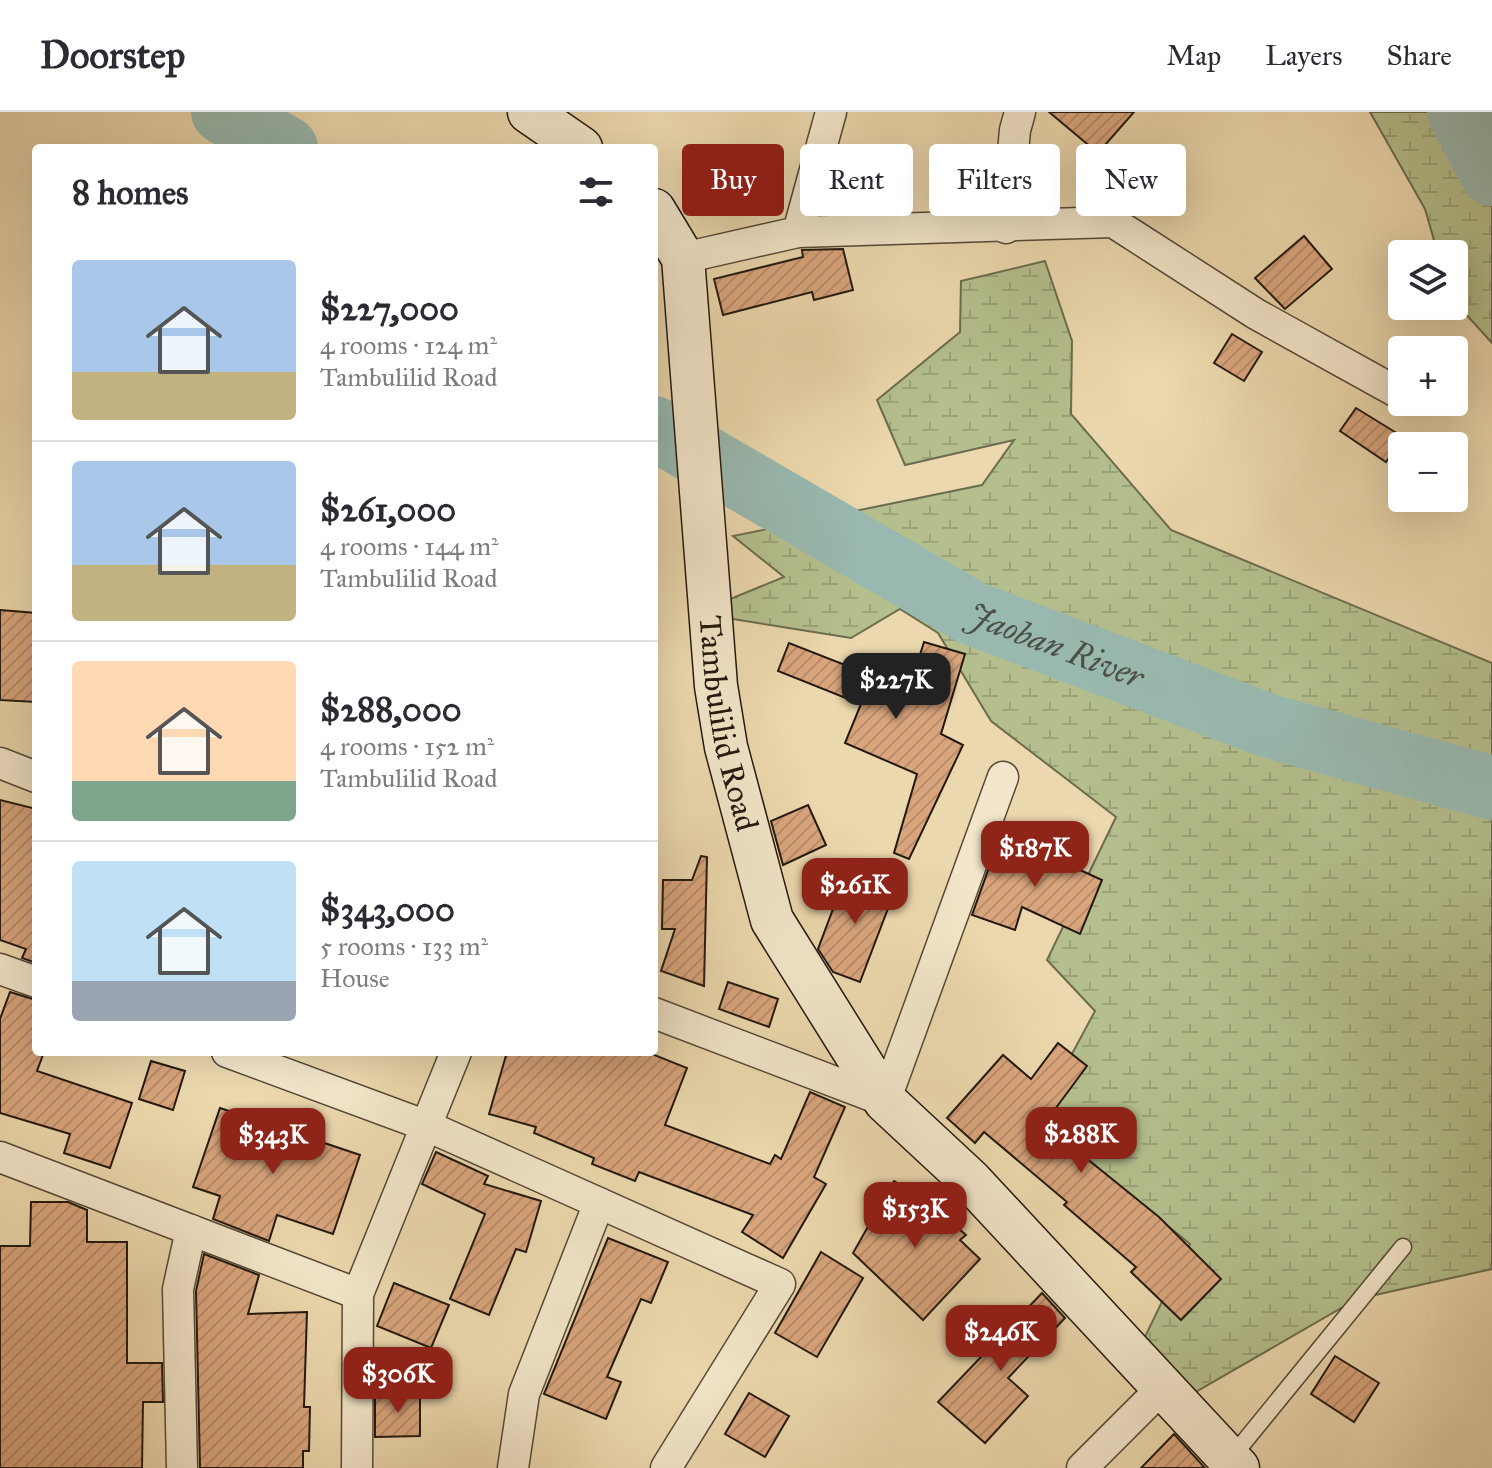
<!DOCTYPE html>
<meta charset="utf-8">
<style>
body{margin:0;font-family:"IM FELL Great Primer",serif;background:#f7f7f7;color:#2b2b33;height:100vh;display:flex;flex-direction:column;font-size:30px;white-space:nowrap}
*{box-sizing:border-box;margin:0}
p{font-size:26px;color:#7c7c81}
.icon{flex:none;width:44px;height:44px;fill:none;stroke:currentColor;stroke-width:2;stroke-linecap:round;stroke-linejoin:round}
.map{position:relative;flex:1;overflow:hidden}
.details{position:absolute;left:32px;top:32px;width:626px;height:912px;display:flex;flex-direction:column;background:#fff;border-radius:8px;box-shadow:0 8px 32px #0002}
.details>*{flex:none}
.hud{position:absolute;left:682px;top:32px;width:690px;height:72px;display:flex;gap:16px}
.tools{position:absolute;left:1388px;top:128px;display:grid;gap:16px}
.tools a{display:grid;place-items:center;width:80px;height:80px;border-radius:8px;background:#fff;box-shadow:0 8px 32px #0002;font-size:40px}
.price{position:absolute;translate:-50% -68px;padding:0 18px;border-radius:16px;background:#8f2418;color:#fff;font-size:26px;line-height:52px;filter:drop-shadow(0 2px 4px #0008)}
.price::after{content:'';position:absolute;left:50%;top:48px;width:24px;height:18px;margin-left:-12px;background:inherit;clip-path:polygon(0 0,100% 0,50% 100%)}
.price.on{background:#222;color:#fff}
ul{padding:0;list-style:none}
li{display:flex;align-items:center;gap:24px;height:200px;padding:0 40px}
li+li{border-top:2px solid #e1e1e2}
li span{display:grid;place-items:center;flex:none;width:224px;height:160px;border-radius:8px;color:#555}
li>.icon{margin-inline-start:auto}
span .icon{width:96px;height:96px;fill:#fffc;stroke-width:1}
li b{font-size:34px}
h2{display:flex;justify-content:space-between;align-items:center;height:96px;padding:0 40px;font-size:34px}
.tag{padding:0 28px;border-radius:8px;background:#fff;box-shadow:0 8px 32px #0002;font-size:28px;line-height:72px}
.tag.on{background:#8f2418;color:#fff}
header{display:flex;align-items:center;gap:48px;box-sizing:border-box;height:112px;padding:0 40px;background:#fff;border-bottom:2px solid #e1e1e2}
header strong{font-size:38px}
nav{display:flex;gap:44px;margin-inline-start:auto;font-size:28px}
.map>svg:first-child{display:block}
.wetland{fill:url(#wetland-marsh);stroke:#6c6c4e;stroke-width:2}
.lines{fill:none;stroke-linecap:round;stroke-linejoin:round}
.river{stroke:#99b9b0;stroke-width:64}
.building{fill:url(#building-hatch);stroke:#23190f;stroke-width:2}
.lane-casing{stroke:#554937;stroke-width:19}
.street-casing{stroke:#554937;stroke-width:33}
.secondary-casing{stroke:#23190f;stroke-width:45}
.lane{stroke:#f3e6ca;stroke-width:16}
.street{stroke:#f3e6ca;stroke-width:30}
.secondary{stroke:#f3e6ca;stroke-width:42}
.labels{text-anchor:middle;stroke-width:7;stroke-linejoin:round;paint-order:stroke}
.street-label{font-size:32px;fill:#23190f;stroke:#f3e6ca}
.water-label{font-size:34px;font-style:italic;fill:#4c5147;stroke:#f3e6ca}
</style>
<header>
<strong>Doorstep</strong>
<nav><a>Map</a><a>Layers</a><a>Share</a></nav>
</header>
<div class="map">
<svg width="1492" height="1356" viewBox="0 0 1492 1356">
<defs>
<pattern id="wetland-marsh" width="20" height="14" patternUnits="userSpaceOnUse" patternTransform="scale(2)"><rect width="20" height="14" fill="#b4bf8d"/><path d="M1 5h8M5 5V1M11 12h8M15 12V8" fill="none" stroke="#9aa478"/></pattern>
<pattern id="building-hatch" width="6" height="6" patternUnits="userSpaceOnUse" patternTransform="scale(2)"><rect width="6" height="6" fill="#d9a57d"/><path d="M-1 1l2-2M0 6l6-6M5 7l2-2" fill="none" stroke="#ba8d6b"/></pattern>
</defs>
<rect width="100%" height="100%" fill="#ecd8ae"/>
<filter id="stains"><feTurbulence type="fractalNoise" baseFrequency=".0025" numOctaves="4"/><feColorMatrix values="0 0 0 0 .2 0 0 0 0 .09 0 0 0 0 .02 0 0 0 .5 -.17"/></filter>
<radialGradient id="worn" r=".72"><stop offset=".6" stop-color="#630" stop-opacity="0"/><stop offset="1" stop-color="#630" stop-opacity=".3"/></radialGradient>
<g class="wetland">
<path d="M 1370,0 L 1492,0 L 1492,231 L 1454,189 L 1454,142 L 1438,142 L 1425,97 Z"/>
<path d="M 1045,149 L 1072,229 L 1071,302 L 1171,418 L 1492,551 L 1492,1157 L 1357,1187 L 1187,1285 L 1141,1233 L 1190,1132 L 1037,1007 L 1095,899 L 1047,848 L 1116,705 L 991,609 L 938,521 L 900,497 L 851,526 L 696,501 L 784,465 L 733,424 L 982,373 L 1014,328 L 905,353 L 877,288 L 960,220 L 961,169 Z"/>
</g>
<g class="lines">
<g class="river">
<path d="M 223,0 L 286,36"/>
<path d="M 1459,0 L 1492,62"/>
<path id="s1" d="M 654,316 L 972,501 L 1269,614 L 1492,676"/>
</g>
</g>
<g class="building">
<path d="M 1049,0 L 1134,0 L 1098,41 Z"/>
<path d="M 1304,124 L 1332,157 L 1285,197 L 1255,166 Z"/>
<path d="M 843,137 L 853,178 L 814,188 L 812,180 L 723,203 L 714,167 L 803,145 L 802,138 Z"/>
<path d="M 1232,222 L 1262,240 L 1244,269 L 1214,251 Z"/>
<path d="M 1356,296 L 1403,325 L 1386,350 L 1340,319 Z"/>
<path d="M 0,498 L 36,501 L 36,590 L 0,588 Z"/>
<path d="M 924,530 L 965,542 L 941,622 L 963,633 L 909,747 L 894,741 L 917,662 L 845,631 L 861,592 L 778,559 L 789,531 L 873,564 L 876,556 L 911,571 Z"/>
<path d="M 0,688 L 32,696 L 36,693 L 36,851 L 22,846 L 26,837 L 0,828 Z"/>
<path d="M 808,693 L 826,733 L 783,753 L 771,709 Z"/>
<path d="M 999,728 L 1045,742 L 1102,768 L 1080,822 L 1022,795 L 1015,818 L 972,803 Z"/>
<path d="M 701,744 L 707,745 L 704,874 L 661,859 L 675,817 L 662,817 L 663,768 L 692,768 Z"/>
<path d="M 847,760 L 895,778 L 860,870 L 833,860 L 818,837 Z"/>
<path d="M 728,870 L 778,887 L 769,915 L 719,897 Z"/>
<path d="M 10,880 L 36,888 L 36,940 L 44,940 L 37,959 L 132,991 L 110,1056 L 64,1041 L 70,1022 L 0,1001 L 0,907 Z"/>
<path d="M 1058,931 L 1087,954 L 1044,1012 L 1159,1105 L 1221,1167 L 1181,1208 L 1131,1160 L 1136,1155 L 1064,1093 L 1067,1090 L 984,1020 L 975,1031 L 947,1006 L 1003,943 L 1031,967 Z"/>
<path d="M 507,940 L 647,940 L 687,956 L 665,1013 L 770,1052 L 775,1043 L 781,1047 L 810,980 L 845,995 L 814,1065 L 826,1072 L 783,1146 L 742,1120 L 753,1103 L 639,1060 L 635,1069 L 592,1052 L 594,1046 L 534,1021 L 536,1015 L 489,1002 Z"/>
<path d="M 151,949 L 185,959 L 173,998 L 139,987 Z"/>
<path d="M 220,996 L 360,1043 L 333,1122 L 277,1103 L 269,1129 L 213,1107 L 220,1084 L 193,1075 Z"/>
<path d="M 436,1040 L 488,1064 L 484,1072 L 541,1089 L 526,1140 L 516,1137 L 489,1203 L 450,1187 L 485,1102 L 422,1072 Z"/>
<path d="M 894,1069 L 923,1086 L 966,1123 L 960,1128 L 980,1147 L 923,1208 L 853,1141 Z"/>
<path d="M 31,1090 L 68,1090 L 87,1098 L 87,1130 L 127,1130 L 127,1251 L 162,1251 L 163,1290 L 143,1290 L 142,1356 L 0,1356 L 0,1134 L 30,1134 Z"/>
<path d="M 608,1126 L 668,1150 L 651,1191 L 641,1187 L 607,1265 L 621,1270 L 606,1307 L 544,1282 Z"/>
<path d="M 821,1140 L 863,1166 L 817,1245 L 775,1221 Z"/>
<path d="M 204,1142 L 259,1163 L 248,1202 L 307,1200 L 304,1295 L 310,1295 L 309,1339 L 303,1339 L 303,1356 L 200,1356 L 196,1179 Z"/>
<path d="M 394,1171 L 449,1193 L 431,1236 L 377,1214 Z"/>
<path d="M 1042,1181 L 1065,1206 L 1008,1266 L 1028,1284 L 985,1331 L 938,1290 Z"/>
<path d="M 1335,1244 L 1379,1271 L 1354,1310 L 1311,1282 Z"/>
<path d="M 420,1281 L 420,1324 L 375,1325 L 375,1282 Z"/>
<path d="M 749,1281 L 789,1304 L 765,1345 L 725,1322 Z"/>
<path d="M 1174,1322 L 1205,1356 L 1141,1356 Z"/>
</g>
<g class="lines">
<g class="lane-casing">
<path id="lane" d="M 1231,1346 L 1403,1135"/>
</g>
<g class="street-casing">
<g id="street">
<path d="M 1006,116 L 1015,18 L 1020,0"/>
<path d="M 798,120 L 1113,110 L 1256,202 L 1402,283"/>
<path d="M 683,146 L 798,120 L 831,0"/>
<path d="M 0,651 L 36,665"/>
<path d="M 0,857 L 36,870"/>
<path d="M 654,901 L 885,989 L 1003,665"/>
<path d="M 227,940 L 427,1014 L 780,1172 L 666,1356"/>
<path d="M 0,1045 L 358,1182"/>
<path d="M 182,1356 L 178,1177 L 191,1118"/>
<path d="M 357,1356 L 358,1182 L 456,940"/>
<path d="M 513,1356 L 524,1282 L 599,1091"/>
<path d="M 1082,1356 L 1164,1274"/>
</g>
</g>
<g class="secondary-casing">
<g id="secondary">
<path d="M 529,0 L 581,36"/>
<path id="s2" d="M 654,98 L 683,146 L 716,574 L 726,635 L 772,808 L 885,989 L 971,1069 L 1238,1356"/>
</g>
</g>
<use href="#lane" class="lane"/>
<use href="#street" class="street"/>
<use href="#secondary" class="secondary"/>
</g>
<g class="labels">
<g class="street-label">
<text dy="11" stroke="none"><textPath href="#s2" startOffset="524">Tambulilid Road</textPath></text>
</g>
<g class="water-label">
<text dy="12" stroke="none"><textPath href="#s1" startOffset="458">Jaoban River</textPath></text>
</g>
</g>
<rect width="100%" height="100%" filter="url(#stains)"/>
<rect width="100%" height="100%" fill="url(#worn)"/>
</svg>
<div class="tools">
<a><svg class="icon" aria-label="layers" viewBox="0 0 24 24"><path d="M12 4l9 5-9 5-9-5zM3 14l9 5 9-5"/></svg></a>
<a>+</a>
<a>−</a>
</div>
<b class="price on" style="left:896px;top:609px">$227K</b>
<b class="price" style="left:1035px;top:777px">$187K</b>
<b class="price" style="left:855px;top:814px">$261K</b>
<b class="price" style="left:1081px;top:1063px">$288K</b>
<b class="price" style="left:273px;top:1064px">$343K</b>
<b class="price" style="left:915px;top:1138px">$153K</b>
<b class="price" style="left:1001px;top:1261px">$246K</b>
<b class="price" style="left:398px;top:1303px">$306K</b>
<div class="hud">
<a class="tag on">Buy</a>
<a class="tag">Rent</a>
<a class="tag">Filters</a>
<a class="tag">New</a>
</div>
<section class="details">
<h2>8 homes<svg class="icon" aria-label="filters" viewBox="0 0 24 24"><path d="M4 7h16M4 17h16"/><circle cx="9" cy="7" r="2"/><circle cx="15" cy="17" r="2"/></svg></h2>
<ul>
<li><span style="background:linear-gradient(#a9c7e8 70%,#c2b280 0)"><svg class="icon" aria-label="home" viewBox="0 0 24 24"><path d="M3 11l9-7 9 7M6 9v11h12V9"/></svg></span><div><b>$227,000</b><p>4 rooms · 124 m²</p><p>Tambulilid Road</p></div></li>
<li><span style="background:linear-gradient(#a9c7e8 65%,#c2b280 0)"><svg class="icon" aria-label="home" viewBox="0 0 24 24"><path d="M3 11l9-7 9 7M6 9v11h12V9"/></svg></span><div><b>$261,000</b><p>4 rooms · 144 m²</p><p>Tambulilid Road</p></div></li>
<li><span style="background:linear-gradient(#ffd9b3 75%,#7fa58c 0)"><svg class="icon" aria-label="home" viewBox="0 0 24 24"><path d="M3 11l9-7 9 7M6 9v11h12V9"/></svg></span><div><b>$288,000</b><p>4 rooms · 152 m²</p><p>Tambulilid Road</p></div></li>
<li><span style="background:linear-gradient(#bfe0f5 75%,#9aa5b1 0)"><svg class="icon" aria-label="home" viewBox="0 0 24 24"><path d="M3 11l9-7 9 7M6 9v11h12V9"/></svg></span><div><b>$343,000</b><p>5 rooms · 133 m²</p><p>House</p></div></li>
</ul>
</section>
</div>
